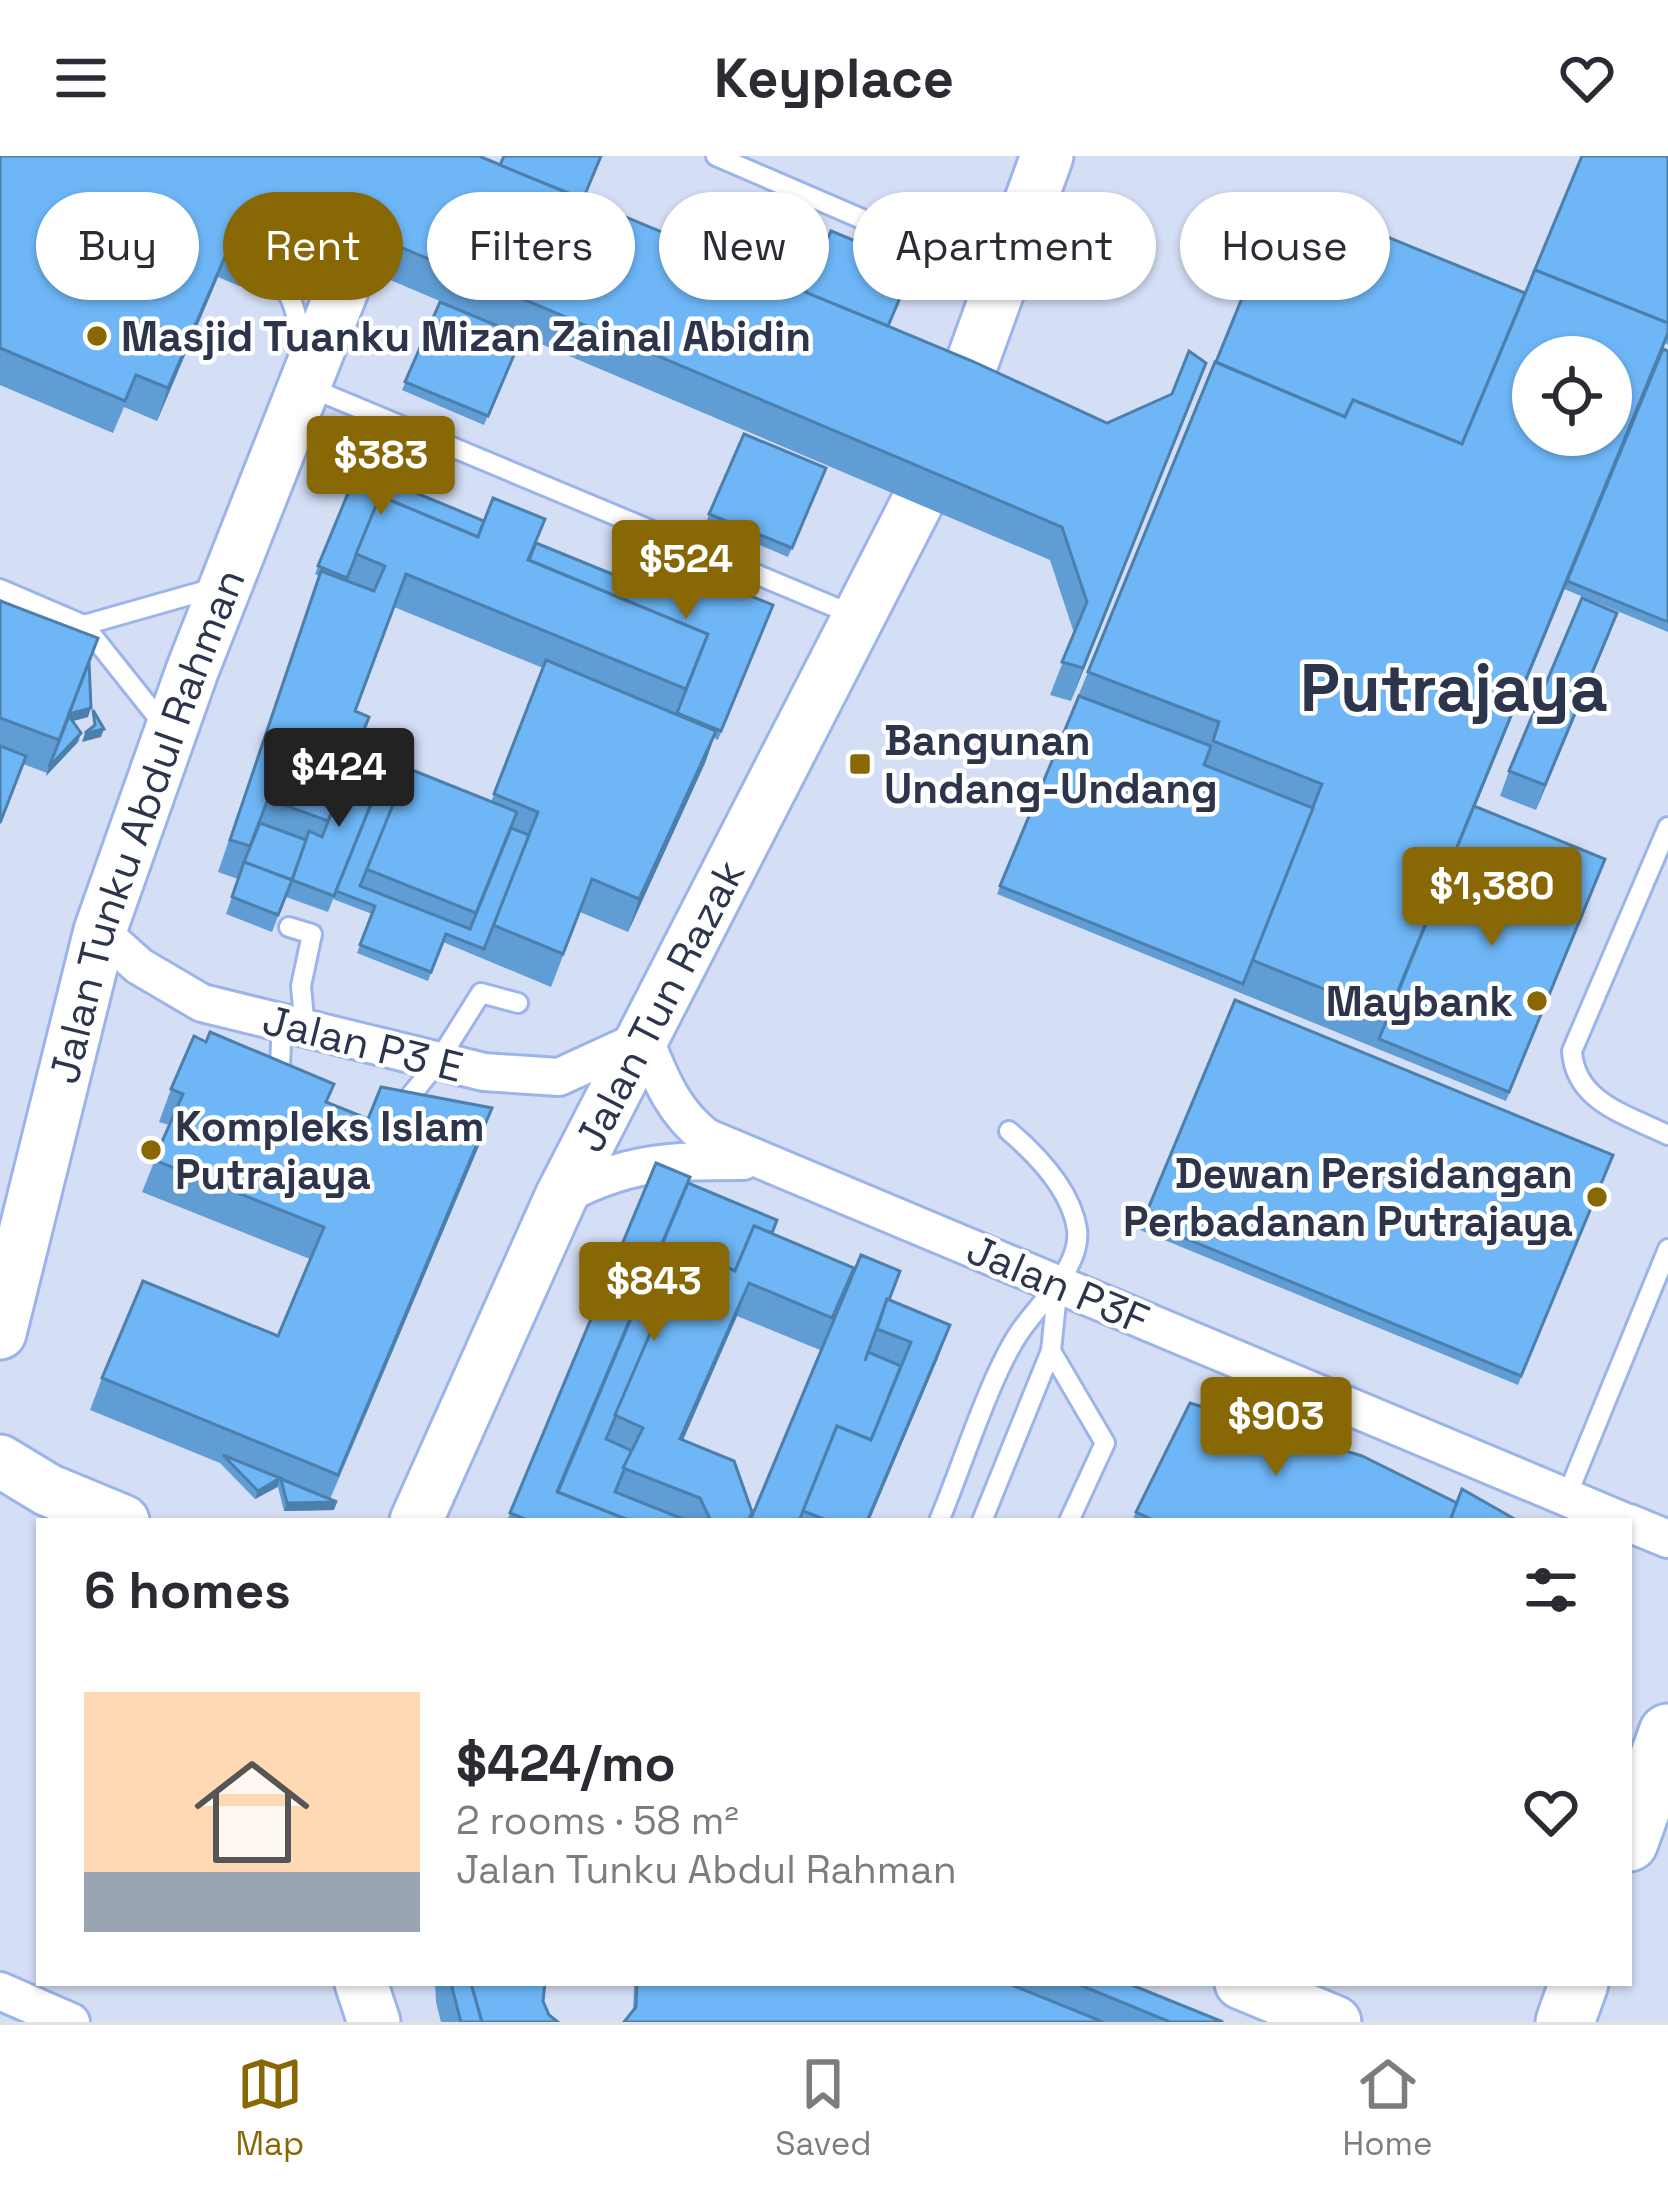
<!DOCTYPE html>
<meta charset="utf-8">
<style>
body{margin:0;font-family:"Space Grotesk",sans-serif;background:#f2f2f3;color:#2b2b33;height:100vh;display:flex;flex-direction:column;font-size:45px;white-space:nowrap}
*{box-sizing:border-box;margin:0}
p{font-size:39px;color:#7c7c81}
.icon{flex:none;width:66px;height:66px;fill:none;stroke:currentColor;stroke-width:2;stroke-linecap:round;stroke-linejoin:round}
.map{position:relative;flex:1;overflow:hidden}
.drawer{position:absolute;left:36px;top:1362px;width:1596px;height:468px;display:flex;flex-direction:column;background:#fff;border-radius:0px;box-shadow:0 3px 9px #0004}
.drawer>*{flex:none}
.guide{position:absolute;left:36px;top:36px;width:1596px;height:108px;display:flex;gap:24px}
.buttons{position:absolute;left:1512px;top:180px;display:grid;gap:24px}
.buttons a{display:grid;place-items:center;width:120px;height:120px;border-radius:50%;background:#fff;box-shadow:0 3px 9px #0004;font-size:60px}
.price{position:absolute;translate:-50% -102px;padding:0 27px;border-radius:12px;background:#886805;color:#fff;font-size:39px;line-height:78px;filter:drop-shadow(0 3px 6px #0008)}
.price::after{content:'';position:absolute;left:50%;top:72px;width:36px;height:27px;margin-left:-18px;background:inherit;clip-path:polygon(0 0,100% 0,50% 100%)}
.price.current{background:#222;color:#fff}
ul{padding:0;list-style:none}
li{display:flex;align-items:center;gap:36px;height:300px;padding:0 48px}
li+li{border-top:3px solid #e1e1e2}
li span{display:grid;place-items:center;flex:none;width:336px;height:240px;border-radius:0px;color:#555}
li>.icon{margin-inline-start:auto}
span .icon{width:144px;height:144px;fill:#fffc;stroke-width:1}
li b{font-size:51px}
h2{display:flex;justify-content:space-between;align-items:center;height:144px;padding:0 48px;font-size:51px}
.chip{padding:0 42px;border-radius:54px;background:#fff;box-shadow:0 3px 9px #0004;font-size:42px;line-height:108px}
.chip.current{background:#886805;color:#fff}
header{display:flex;justify-content:space-between;align-items:center;height:156px;padding:0 48px;background:#fff;font-size:54px;font-weight:800}
.menu{display:flex;justify-content:space-around;align-items:center;height:168px;border-top:3px solid #e1e1e2;background:#fff;font-size:33px;color:#7c7c81}
.menu a{display:grid;justify-items:center;gap:6px}
.menu .current{color:#886805}
.map>svg:first-child{display:block}
.lines{fill:none;stroke-linecap:round;stroke-linejoin:round}
.lane-casing{stroke:#9cb4ea;stroke-width:24}
.street-casing{stroke:#9cb4ea;stroke-width:42}
.secondary-casing{stroke:#9cb4ea;stroke-width:57}
.primary-casing{stroke:#9cb4ea;stroke-width:63}
.lane{stroke:#fff;stroke-width:18}
.street{stroke:#fff;stroke-width:36}
.secondary{stroke:#fff;stroke-width:51}
.primary{stroke:#fff;stroke-width:57}
.wall{fill:#5f9dd4;fill-rule:evenodd}
.shaded-wall{fill:#4d7fac}
.building{fill:#6eb6f6;stroke:#4d7fac;stroke-width:3;fill-rule:evenodd}
.poi-dot{fill:#886805;stroke:#fff;stroke-width:4.5}
.labels{text-anchor:middle;stroke-width:9;stroke-linejoin:round;paint-order:stroke}
.poi-label{font-size:42px;font-weight:bold;fill:#2c354c;stroke:#fff;text-anchor:start}
.street-label{font-size:42px;fill:#2c354c;stroke:#fff}
.town-label{font-size:66px;font-weight:bold;fill:#2c354c;stroke:#fff}
</style>
<header><svg class="icon" aria-label="menu" viewBox="0 0 24 24"><path d="M4 6h16M4 12h16M4 18h16"/></svg>Keyplace<svg class="icon" aria-label="heart" viewBox="0 0 24 24"><path d="M12 20l-8-8c-3-5 5-10 8-4 3-6 11-1 8 4z"/></svg></header>
<div class="map">
<svg width="1668" height="1866" viewBox="0 0 1668 1866">
<rect width="100%" height="100%" fill="#d4def5"/>
<g class="lines">
<g class="lane-casing">
<g id="lane">
<path d="M 716,0 L 999,122"/>
<path d="M 257,103 C 289,128 298,151 301,192"/>
<path d="M 306,230 L 856,460"/>
<path d="M 0,433 L 84,469 L 166,572"/>
<path d="M 84,469 L 218,431"/>
<path d="M 1668,671 L 1572,895 C 1575,946 1627,959 1668,979"/>
<path d="M 289,771 L 312,778 L 301,830 L 305,874"/>
<path d="M 279,930 L 282,868"/>
<path d="M 399,954 L 437,907 L 481,837 L 518,847"/>
<path d="M 1051,1195 L 1105,1287 L 1069,1365"/>
<path d="M 1566,1342 L 1668,1093"/>
<path d="M 939,1365 C 961,1313 990,1220 1019,1177 C 1038,1148 1082,1111 1077,1073 C 1071,1034 1037,999 1009,975"/>
<path d="M 982,1365 L 1051,1195 L 1058,1127"/>
</g>
</g>
<g class="street-casing">
<g id="street">
<path d="M 100,775 L 139,810 L 202,847 L 484,916 L 559,921 L 644,882 C 660,921 672,955 706,981 L 1623,1365"/>
<path d="M 561,1041 C 627,1005 670,1005 743,1005"/>
<path d="M 1629,1367 L 1668,1383"/>
<path d="M 0,1835 L 71,1866"/>
</g>
</g>
<g class="secondary-casing">
<g id="secondary">
<path d="M 961,237 L 1047,0"/>
<path id="s1" d="M 0,1177 L 100,775 L 192,515 L 352,109"/>
<path d="M 0,1305 L 48,1334 L 123,1365"/>
<path id="s2" d="M 416,1365 L 561,1041 L 918,345"/>
<path d="M 361,1827 L 374,1866"/>
<path d="M 1241,1827 L 1335,1866"/>
</g>
</g>
<g class="primary-casing">
<g id="primary">
<path d="M 1629,1686 L 1668,1577"/>
<path d="M 1565,1866 L 1579,1827"/>
</g>
</g>
<use href="#lane" class="lane"/>
<use href="#street" class="street"/>
<use href="#secondary" class="secondary"/>
<use href="#primary" class="primary"/>
</g>
<g class="wall">
<path d="M 0,0 L 583,43 L 888,170 L 1107,267 L 1172,238 L 1206,207 L 1071,545 L 1050,539 L 1074,477 L 1050,404 L 289,81 L 272,122 L 239,130 L 218,121 L 157,265 L 124,251 L 113,277 L 0,229 Z"/>
<path d="M 1668,0 L 1668,189 L 1665,187 L 1663,193 L 1668,195 L 1668,476 L 1564,433 L 1475,651 L 1605,703 L 1506,945 L 997,738 L 1088,516 L 1525,137 Z"/>
<path d="M 440,146 L 522,180 L 484,269 L 402,234 Z"/>
<path d="M 744,278 L 826,312 L 788,401 L 706,366 Z"/>
<path d="M 358,313 L 484,365 L 545,363 L 536,387 L 629,425 L 773,449 L 718,584 L 714,582 L 705,607 L 628,776 L 580,756 L 551,831 L 443,786 L 428,825 L 357,797 L 372,758 L 333,743 L 344,716 L 328,756 L 286,741 L 288,734 L 272,776 L 226,758 L 239,721 L 238,723 L 218,716 L 319,420 L 315,418 ZM 394,451 L 543,512 L 491,646 L 401,629 L 382,621 L 354,601 L 356,556 Z"/>
<path d="M 0,445 L 89,506 L 88,561 L 72,565 L 81,577 L 78,586 L 46,620 L 49,611 L 47,617 L 23,608 L 0,668 Z"/>
<path d="M 1617,457 L 1536,654 L 1500,640 L 1509,615 Z"/>
<path d="M 1235,844 L 1613,999 L 1518,1229 L 1140,1074 Z"/>
<path d="M 171,933 L 327,946 L 368,963 L 481,985 L 330,1343 L 334,1354 L 284,1355 L 278,1331 L 255,1343 L 220,1307 L 90,1254 L 102,1222 L 278,1180 L 310,1103 L 142,1036 L 169,969 L 159,966 Z"/>
<path d="M 656,1007 L 681,1045 L 772,1077 L 889,1144 L 938,1202 L 869,1365 L 750,1365 L 820,1194 L 737,1160 L 683,1284 L 749,1365 L 507,1365 Z"/>
<path d="M 1136,1356 L 1450,1365 L 1132,1365 Z"/>
<path d="M 435,1827 L 545,1827 L 543,1845 L 549,1859 L 558,1866 L 441,1866 L 436,1846 Z"/>
<path d="M 633,1827 L 1127,1827 L 1223,1866 L 624,1866 L 633,1854 L 634,1830 Z"/>
</g>
<g class="shaded-wall">
<path d="M 301,49 L 272,122 L 239,130 L 251,97 Z"/>
<path d="M 230,89 L 218,121 L 157,265 L 168,232 Z"/>
<path d="M 1668,177 L 1660,201 L 1376,892 L 1388,859 Z"/>
<path d="M 1206,207 L 1194,239 L 1071,545 L 1083,512 Z"/>
<path d="M 1617,457 L 1608,482 L 1536,654 L 1545,629 Z"/>
<path d="M 98,482 L 69,558 L 91,552 L 88,561 L 66,567 L 47,617 Z"/>
<path d="M 104,573 L 101,581 L 82,586 L 85,577 Z"/>
<path d="M 716,575 L 705,607 L 628,776 L 639,743 Z"/>
<path d="M 81,577 L 78,586 L 46,620 L 49,611 Z"/>
<path d="M 492,952 L 481,985 L 329,1346 L 337,1346 L 334,1354 L 284,1355 L 287,1347 L 329,1346 Z"/>
<path d="M 749,1127 L 737,1160 L 669,1316 L 680,1283 Z"/>
<path d="M 950,1169 L 938,1202 L 869,1365 L 867,1365 Z"/>
<path d="M 280,1322 L 277,1331 L 255,1343 L 258,1335 Z"/>
</g>
<g class="building">
<path d="M 0,0 L 479,0 L 972,205 L 1107,267 L 1172,238 L 1189,195 L 1206,207 L 1083,512 L 1062,506 L 1087,446 L 1062,371 L 301,49 L 284,90 L 251,97 L 230,89 L 168,232 L 136,219 L 125,245 L 0,192 Z"/>
<path d="M 504,0 L 601,0 L 583,43 L 500,9 Z"/>
<path d="M 1582,0 L 1668,0 L 1668,167 L 1535,114 L 1531,123 Z"/>
<path d="M 1284,39 L 1525,137 L 1462,288 L 1353,244 L 1345,261 L 1216,206 Z"/>
<path d="M 831,75 L 914,109 L 888,170 L 805,136 Z"/>
<path d="M 1535,114 L 1668,167 L 1668,177 L 1388,859 L 1252,804 L 1322,628 L 1213,585 L 1219,566 L 1088,516 L 1215,206 L 1345,261 L 1353,244 L 1462,288 ZM 1533,201 L 1611,201 L 1611,279 L 1533,279 Z"/>
<path d="M 440,146 L 522,180 L 488,260 L 405,226 Z"/>
<path d="M 1663,193 L 1668,195 L 1668,466 L 1567,425 Z"/>
<path d="M 744,278 L 826,312 L 792,392 L 709,358 Z"/>
<path d="M 358,313 L 484,365 L 478,381 L 380,340 L 347,422 L 318,410 Z"/>
<path d="M 380,340 L 478,381 L 493,342 L 545,363 L 528,404 L 708,478 L 686,533 L 406,418 L 355,555 L 369,561 L 328,665 L 268,643 L 250,690 L 230,684 L 321,415 L 374,435 L 385,410 L 356,398 Z"/>
<path d="M 536,387 L 629,425 L 641,395 L 773,449 L 721,575 L 677,557 L 708,478 L 529,404 Z"/>
<path d="M 1582,442 L 1617,457 L 1545,629 L 1509,615 Z"/>
<path d="M 0,445 L 98,482 L 59,584 L 0,562 Z"/>
<path d="M 546,504 L 716,575 L 639,743 L 592,723 L 563,798 L 493,769 L 538,656 L 494,638 Z"/>
<path d="M 89,506 L 91,552 L 69,558 Z"/>
<path d="M 1079,540 L 1211,590 L 1204,609 L 1313,652 L 1243,828 L 1000,730 Z"/>
<path d="M 93,554 L 104,573 L 85,577 L 95,569 Z"/>
<path d="M 69,560 L 81,577 L 49,611 Z"/>
<path d="M 0,590 L 26,600 L 0,667 Z"/>
<path d="M 354,601 L 385,613 L 334,740 L 292,724 L 309,675 L 322,681 Z"/>
<path d="M 407,612 L 517,656 L 476,757 L 366,713 Z"/>
<path d="M 382,621 L 401,629 L 360,730 L 470,773 L 511,672 L 529,679 L 484,793 L 446,778 L 431,816 L 360,789 L 375,750 L 336,735 Z"/>
<path d="M 1474,650 L 1605,703 L 1509,936 L 1379,883 Z"/>
<path d="M 260,667 L 306,684 L 289,732 L 292,724 L 244,706 Z"/>
<path d="M 244,706 L 292,724 L 278,759 L 232,741 Z"/>
<path d="M 1235,844 L 1613,999 L 1521,1220 L 1143,1065 Z"/>
<path d="M 210,876 L 334,928 L 326,946 L 368,963 L 381,931 L 492,952 L 338,1319 L 102,1222 L 143,1125 L 278,1180 L 324,1071 L 154,1004 L 183,938 L 171,933 L 194,880 L 206,886 Z"/>
<path d="M 656,1007 L 690,1021 L 557,1336 L 631,1365 L 530,1365 L 510,1357 Z"/>
<path d="M 688,1027 L 777,1064 L 772,1077 L 754,1070 L 735,1115 L 686,1094 L 606,1283 L 632,1295 L 615,1336 L 688,1365 L 631,1365 L 558,1336 Z"/>
<path d="M 754,1070 L 854,1112 L 832,1162 L 749,1127 L 680,1283 L 734,1305 L 752,1356 L 748,1365 L 711,1365 L 700,1342 L 623,1312 L 643,1272 L 615,1259 L 686,1094 L 735,1115 Z"/>
<path d="M 861,1099 L 900,1115 L 889,1144 L 887,1143 L 865,1205 L 868,1196 L 901,1210 L 871,1284 L 837,1270 L 799,1365 L 750,1365 Z"/>
<path d="M 887,1143 L 950,1169 L 867,1365 L 829,1365 L 803,1355 L 837,1270 L 871,1284 L 911,1186 L 877,1173 Z"/>
<path d="M 1190,1247 L 1362,1300 L 1457,1347 L 1450,1365 L 1155,1365 L 1136,1356 Z"/>
<path d="M 223,1299 L 280,1322 L 258,1335 Z"/>
<path d="M 281,1323 L 337,1346 L 287,1347 Z"/>
<path d="M 1462,1333 L 1518,1365 L 1450,1365 Z"/>
<path d="M 451,1827 L 471,1827 L 482,1866 L 461,1866 Z"/>
<path d="M 471,1827 L 545,1827 L 543,1845 L 549,1859 L 558,1866 L 482,1866 Z"/>
<path d="M 637,1827 L 1007,1827 L 1103,1866 L 624,1866 L 636,1851 Z"/>
<path d="M 1075,1827 L 1127,1827 L 1223,1866 L 1170,1866 Z"/>
</g>
<g class="poi-dot">
<circle cx="97" cy="180" r="12"/>
<rect x="848" y="596" width="24" height="24" rx="6"/>
<circle cx="1537" cy="845" r="12"/>
<circle cx="151" cy="994" r="12"/>
<circle cx="1597" cy="1041" r="12"/>
</g>
<g class="labels">
<g class="poi-label">
<text x="121" y="195">Masjid Tuanku Mizan Zainal Abidin</text>
<text x="884" y="599">Bangunan<tspan x="884" dy="48">Undang-Undang</tspan></text>
<text x="1513" y="860" text-anchor="end">Maybank</text>
<text x="175" y="985">Kompleks Islam<tspan x="175" dy="48">Putrajaya</tspan></text>
<text x="1573" y="1032" text-anchor="end">Dewan Persidangan<tspan x="1573" dy="48">Perbadanan Putrajaya</tspan></text>
</g>
<g class="street-label">
<text dy="15" stroke="none"><textPath href="#s1" startOffset="528">Jalan Tunku Abdul Rahman</textPath></text>
<text dy="15" stroke="none"><textPath href="#s2" startOffset="570">Jalan Tun Razak</textPath></text>
<text transform="translate(363 887) rotate(14)" y="15">Jalan P3 E</text>
<text transform="translate(1058 1128) rotate(23)" y="15">Jalan P3F</text>
</g>
<g class="town-label">
<text x="1454" y="555">Putrajaya</text>
</g>
</g>
</svg>
<div class="buttons">
<a><svg class="icon" aria-label="locate" viewBox="0 0 24 24"><circle cx="12" cy="12" r="6"/><path d="M12 2v4M12 18v4M2 12h4M18 12h4"/></svg></a>
</div>
<b class="price" style="left:381px;top:362px">$383</b>
<b class="price" style="left:686px;top:466px">$524</b>
<b class="price current" style="left:339px;top:674px">$424</b>
<b class="price" style="left:1492px;top:793px">$1,380</b>
<b class="price" style="left:654px;top:1188px">$843</b>
<b class="price" style="left:1276px;top:1323px">$903</b>
<div class="guide">
<a class="chip">Buy</a>
<a class="chip current">Rent</a>
<a class="chip">Filters</a>
<a class="chip">New</a>
<a class="chip">Apartment</a>
<a class="chip">House</a>
</div>
<section class="drawer">
<h2>6 homes<svg class="icon" aria-label="filters" viewBox="0 0 24 24"><path d="M4 7h16M4 17h16"/><circle cx="9" cy="7" r="2"/><circle cx="15" cy="17" r="2"/></svg></h2>
<ul>
<li><span style="background:linear-gradient(#ffd9b3 75%,#9aa5b1 0)"><svg class="icon" aria-label="home" viewBox="0 0 24 24"><path d="M3 11l9-7 9 7M6 9v11h12V9"/></svg></span><div><b>$424/mo</b><p>2 rooms · 58 m²</p><p>Jalan Tunku Abdul Rahman</p></div><svg class="icon" aria-label="heart" viewBox="0 0 24 24"><path d="M12 20l-8-8c-3-5 5-10 8-4 3-6 11-1 8 4z"/></svg></li>
</ul>
</section>
</div>
<nav class="menu">
<a class="current"><svg class="icon" aria-label="map" viewBox="0 0 24 24"><path d="M3 6l6-2 6 2 6-2v14l-6 2-6-2-6 2zM9 4v14M15 6v14"/></svg>Map</a>
<a><svg class="icon" aria-label="saved" viewBox="0 0 24 24"><path d="M7 4h10v16l-5-4-5 4z"/></svg>Saved</a>
<a><svg class="icon" aria-label="home" viewBox="0 0 24 24"><path d="M3 11l9-7 9 7M6 9v11h12V9"/></svg>Home</a>
</nav>
